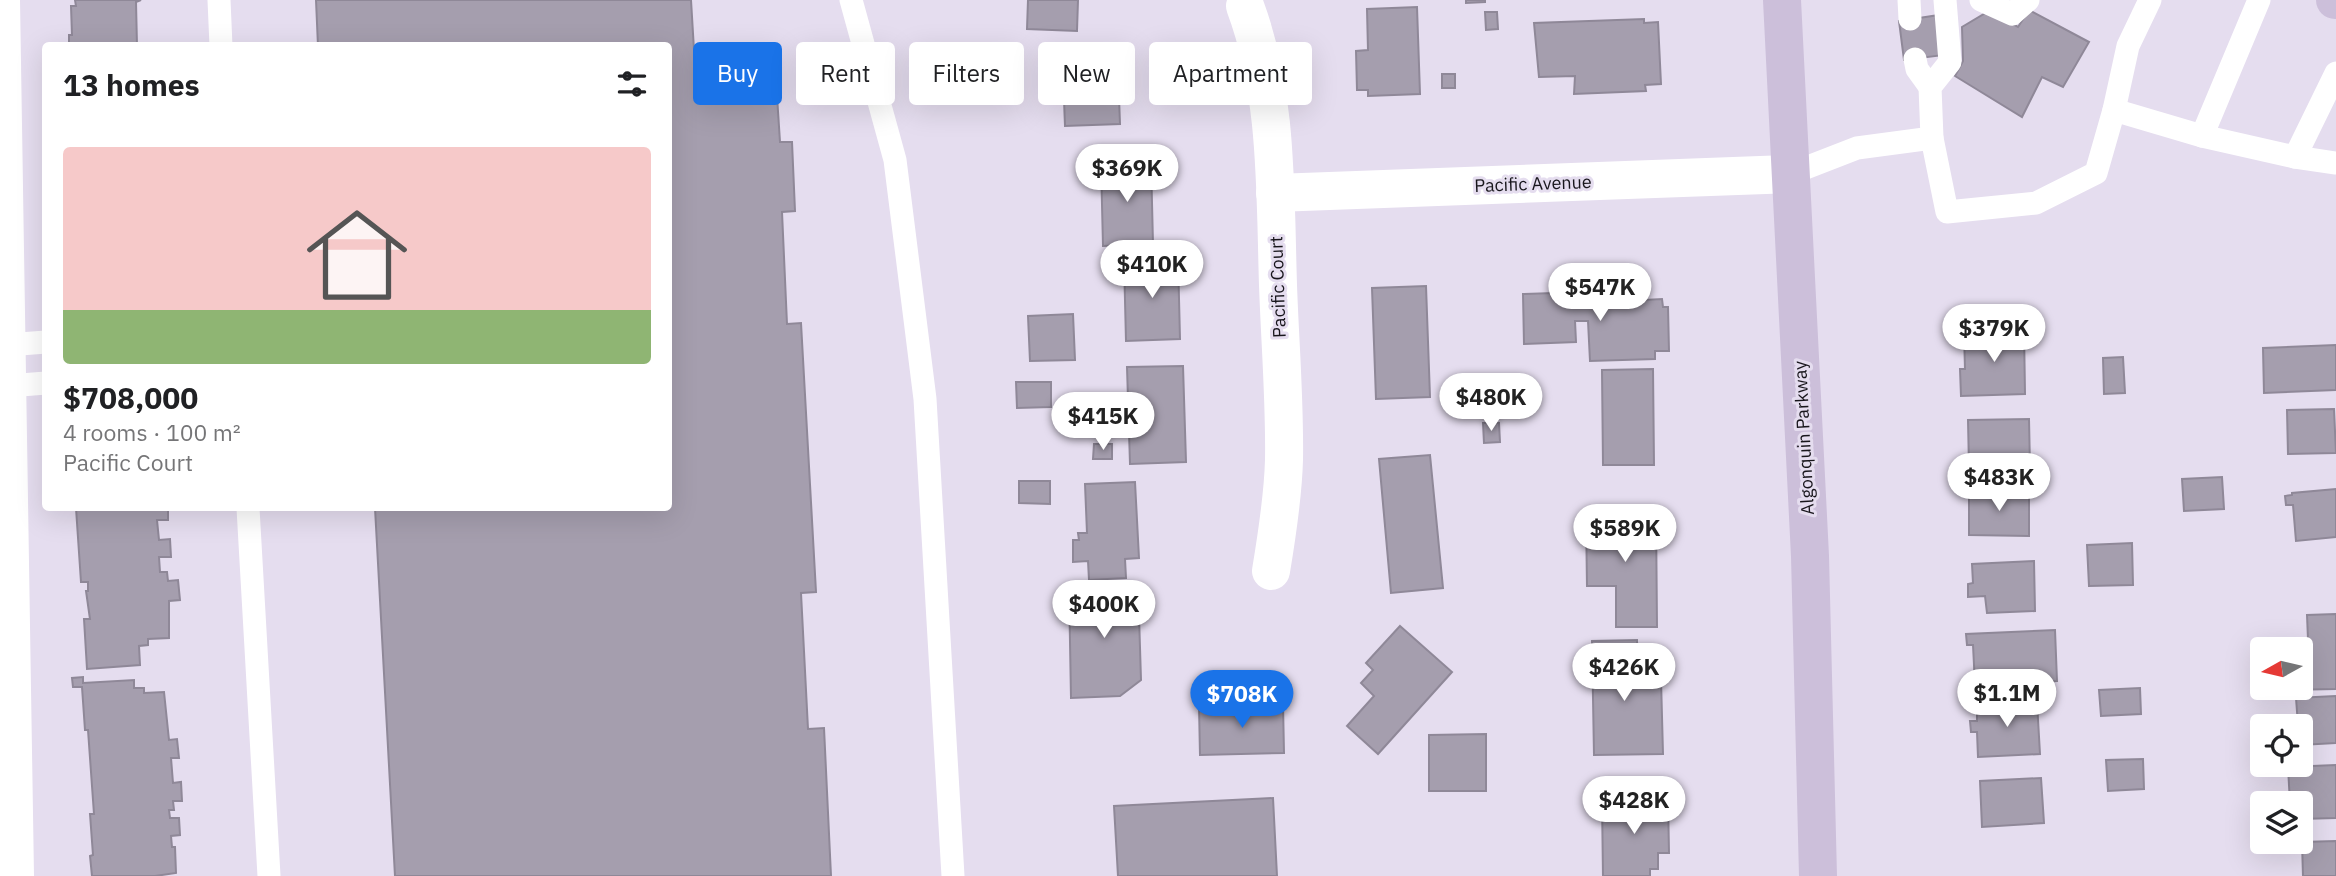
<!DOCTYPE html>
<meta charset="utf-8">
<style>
body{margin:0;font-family:"IBM Plex Sans",sans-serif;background:#f2f2f2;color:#202124;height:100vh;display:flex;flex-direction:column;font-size:26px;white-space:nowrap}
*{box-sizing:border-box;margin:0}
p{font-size:23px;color:#757577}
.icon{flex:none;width:38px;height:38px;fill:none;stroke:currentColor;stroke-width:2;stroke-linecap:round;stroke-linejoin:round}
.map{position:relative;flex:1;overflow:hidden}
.sheet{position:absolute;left:42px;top:42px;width:630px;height:469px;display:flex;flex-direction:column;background:#fff;border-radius:7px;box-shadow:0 7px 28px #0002}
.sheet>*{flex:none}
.hud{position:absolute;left:693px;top:42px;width:665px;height:63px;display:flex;gap:14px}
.needle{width:46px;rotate:262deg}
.tools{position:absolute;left:2250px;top:637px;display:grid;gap:14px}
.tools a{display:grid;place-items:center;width:63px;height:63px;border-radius:7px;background:#fff;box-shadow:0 7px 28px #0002;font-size:35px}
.price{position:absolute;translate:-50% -60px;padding:0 16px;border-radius:24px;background:#fff;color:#222;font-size:23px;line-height:46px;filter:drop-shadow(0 2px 4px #0008)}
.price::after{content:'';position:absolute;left:50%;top:42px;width:21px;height:16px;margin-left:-10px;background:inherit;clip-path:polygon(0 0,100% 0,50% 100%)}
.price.current{background:#1a73e8;color:#fff}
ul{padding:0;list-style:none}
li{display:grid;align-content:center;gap:14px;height:371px;padding:0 21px}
li span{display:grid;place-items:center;height:217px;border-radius:7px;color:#555}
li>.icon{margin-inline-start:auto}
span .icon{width:126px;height:126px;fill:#fffc;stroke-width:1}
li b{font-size:30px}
h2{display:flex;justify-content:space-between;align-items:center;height:84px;padding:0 21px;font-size:30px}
.pill{padding:0 24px;border-radius:7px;background:#fff;box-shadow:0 7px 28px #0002;font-size:24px;line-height:63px}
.pill.current{background:#1a73e8;color:#fff}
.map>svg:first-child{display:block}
.building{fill:#a59eae;stroke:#8f8898;stroke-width:2}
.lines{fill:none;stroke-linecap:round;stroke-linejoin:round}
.lane{stroke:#fff;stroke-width:23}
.street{stroke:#fff;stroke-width:38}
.secondary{stroke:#ccbfda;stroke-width:38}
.labels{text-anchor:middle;stroke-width:6;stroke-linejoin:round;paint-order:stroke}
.street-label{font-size:18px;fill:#18161c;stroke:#e5ddef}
</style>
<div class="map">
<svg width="2336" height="876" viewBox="0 0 2336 876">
<rect width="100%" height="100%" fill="#e5ddef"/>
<g class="building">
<path d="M 75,0 L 141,0 L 136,2 L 137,46 L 69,46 L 69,35 L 72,35 L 71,6 L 76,6 Z"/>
<path d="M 316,0 L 691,0 L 697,100 L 777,96 L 780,142 L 792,142 L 795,211 L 782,212 L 787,324 L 801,323 L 816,592 L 801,593 L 808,729 L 824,728 L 831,876 L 395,876 L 375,508 L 668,508 L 668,46 L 318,46 Z"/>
<path d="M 1028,0 L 1078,0 L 1077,31 L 1027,29 Z"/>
<path d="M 1466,0 L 1485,0 L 1485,2 L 1466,3 Z"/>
<path d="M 1417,7 L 1420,94 L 1368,96 L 1368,90 L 1357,90 L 1356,51 L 1368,50 L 1367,9 Z"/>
<path d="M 2029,10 L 2089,42 L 2063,87 L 2042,77 L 2022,117 L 1955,76 L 1963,61 L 1962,27 L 1989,11 L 2018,27 Z"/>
<path d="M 1485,12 L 1497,12 L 1498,29 L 1486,30 Z"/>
<path d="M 1939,15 L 1944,55 L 1904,60 L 1899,21 Z"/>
<path d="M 1644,19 L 1644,23 L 1658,22 L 1661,84 L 1645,85 L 1646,91 L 1574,94 L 1575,76 L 1539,77 L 1534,23 Z"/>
<path d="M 1117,44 L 1120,124 L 1065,126 L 1062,46 Z"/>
<rect x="1442" y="74" width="13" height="14"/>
<path d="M 1151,161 L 1153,244 L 1103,246 L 1101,163 Z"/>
<path d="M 1178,258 L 1180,339 L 1126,341 L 1124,260 Z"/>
<path d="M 1426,286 L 1430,397 L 1376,399 L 1372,288 Z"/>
<path d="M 1644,290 L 1644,300 L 1662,299 L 1663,307 L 1668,307 L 1669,351 L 1655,351 L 1655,359 L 1590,361 L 1588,321 L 1575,321 L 1576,342 L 1524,344 L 1523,294 Z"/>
<path d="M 1073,314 L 1075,360 L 1030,361 L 1028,316 Z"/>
<path d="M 2024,330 L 2025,394 L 1961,396 L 1960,369 L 1965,369 L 1964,332 Z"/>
<path d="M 2336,345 L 2336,390 L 2264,393 L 2263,348 Z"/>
<path d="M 2123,357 L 2125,393 L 2104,394 L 2103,358 Z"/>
<path d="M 1183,366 L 1186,462 L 1130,464 L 1127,367 Z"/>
<path d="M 1653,369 L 1654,465 L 1603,465 L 1602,370 Z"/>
<path d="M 1016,382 L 1051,382 L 1051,407 L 1017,408 Z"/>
<path d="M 2334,409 L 2336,453 L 2288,454 L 2287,410 Z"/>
<path d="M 2029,419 L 2030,467 L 1969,467 L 1968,420 Z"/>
<path d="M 1483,423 L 1499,423 L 1500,442 L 1484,443 Z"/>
<path d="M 1094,444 L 1112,444 L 1112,459 L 1093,459 Z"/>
<path d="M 1430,455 L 1443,588 L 1391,593 L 1379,459 Z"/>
<path d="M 2222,477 L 2224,509 L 2184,511 L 2182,479 Z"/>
<path d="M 1019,481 L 1050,481 L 1050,504 L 1019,503 Z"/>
<path d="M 1135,482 L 1139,558 L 1125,559 L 1126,578 L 1089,580 L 1088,561 L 1073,562 L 1073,540 L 1079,540 L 1078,533 L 1087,533 L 1085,484 Z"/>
<path d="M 2336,489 L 2336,537 L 2296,541 L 2293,505 L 2286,505 L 2285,496 L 2292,495 L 2292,493 Z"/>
<path d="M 1969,490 L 2029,491 L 2029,536 L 1969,535 Z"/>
<path d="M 76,508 L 168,508 L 168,520 L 157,520 L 159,540 L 170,539 L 171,557 L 159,557 L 160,572 L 167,572 L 168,581 L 178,580 L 180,600 L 169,601 L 169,638 L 148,639 L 148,645 L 139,646 L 140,665 L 87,669 L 84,619 L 90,619 L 86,591 L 88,591 L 88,582 L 81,582 Z"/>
<path d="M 1656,513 L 1657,627 L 1616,627 L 1616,586 L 1587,586 L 1586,514 Z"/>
<path d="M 2132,543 L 2133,585 L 2089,586 L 2087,545 Z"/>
<path d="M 2034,561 L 2035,611 L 1987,613 L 1985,596 L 1968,597 L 1968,584 L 1973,583 L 1972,564 Z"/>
<path d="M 1138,583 L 1141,680 L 1120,696 L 1071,698 L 1069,586 Z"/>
<path d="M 2336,614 L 2336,689 L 2286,690 L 2286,688 L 2301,688 L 2301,649 L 2284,649 L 2284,639 L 2308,639 L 2307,615 Z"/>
<path d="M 1400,626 L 1452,672 L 1378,754 L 1347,726 L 1374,696 L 1361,683 L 1373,670 L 1366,663 Z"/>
<path d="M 2055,630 L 2057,681 L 1975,685 L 1973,645 L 1967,645 L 1966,634 Z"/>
<path d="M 1637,640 L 1638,680 L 1661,679 L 1663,754 L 1594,755 L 1592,641 Z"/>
<path d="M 83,677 L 83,683 L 134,680 L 134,688 L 144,688 L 144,693 L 164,692 L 169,740 L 177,739 L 179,758 L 171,758 L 173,783 L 181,782 L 182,801 L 173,801 L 174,810 L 169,810 L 170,818 L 179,818 L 180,835 L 171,836 L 172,847 L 175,847 L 176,873 L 155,876 L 92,876 L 90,856 L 93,855 L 90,814 L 94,814 L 88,730 L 85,730 L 82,687 L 73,687 L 72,678 Z"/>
<path d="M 2140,688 L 2141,714 L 2101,716 L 2099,690 Z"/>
<path d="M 2336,696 L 2336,743 L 2301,745 L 2301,726 L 2287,726 L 2298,725 L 2296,698 Z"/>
<path d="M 2037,702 L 2040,754 L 1978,757 L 1977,732 L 1971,732 L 1970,721 L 1977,721 L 1977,704 Z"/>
<path d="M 1283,704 L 1284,753 L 1200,755 L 1199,706 Z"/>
<path d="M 1486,734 L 1486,791 L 1429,791 L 1429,735 Z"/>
<path d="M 2143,759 L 2144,789 L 2108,791 L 2106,760 Z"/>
<path d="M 2336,765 L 2336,818 L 2301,819 L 2301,803 L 2290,803 L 2288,767 Z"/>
<path d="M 2041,778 L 2044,823 L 1982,827 L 1980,781 Z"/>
<path d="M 1273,798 L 1277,876 L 1118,876 L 1114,806 Z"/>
<path d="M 1668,799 L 1669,853 L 1658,853 L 1658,869 L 1650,869 L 1650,876 L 1603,876 L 1602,800 Z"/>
<path d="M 2336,841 L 2336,876 L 2303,876 L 2302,842 Z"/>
</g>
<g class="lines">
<g class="lane">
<path d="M 219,0 L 221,46"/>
<path d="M 851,0 L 895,160 L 925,399 L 953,876"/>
<path d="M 1909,0 L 1910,19"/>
<path d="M 1981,0 L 2012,14 L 2028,0"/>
<path d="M 2259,0 L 2202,136 L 2295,157 L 2336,73"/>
<path d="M 1915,59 L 1917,69 L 1930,87"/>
<path d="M 2114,110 L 2202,136"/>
<path d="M 1932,138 L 1947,212 L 2036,203 L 2096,173 L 2114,110 L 2128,46 L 2150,0"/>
<path d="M 2295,157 L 2336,163"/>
<path d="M 1790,174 L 1857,148 L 1932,138 L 1930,87 L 1950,62 L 1945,0"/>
<path d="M 7,345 L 46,342"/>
<path d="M 8,386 L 46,383"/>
<path d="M 248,508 L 269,876"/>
</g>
<g class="street">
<path d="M 1,0 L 15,876"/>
<path d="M 1245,6 C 1278,94 1275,191 1278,285 C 1280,343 1285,402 1284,460 C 1283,497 1277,535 1271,571"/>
<path d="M 1275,193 L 1790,174"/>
</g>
<g class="secondary">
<path d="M 1782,0 L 1810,556 L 1818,876"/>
<path d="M 2335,0 L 2336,0"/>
</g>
</g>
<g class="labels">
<g class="street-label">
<text transform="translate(1533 184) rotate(-2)" y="6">Pacific Avenue</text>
<text transform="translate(1278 287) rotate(-92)" y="6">Pacific Court</text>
<text transform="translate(1804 438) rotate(-93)" y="6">Algonquin Parkway</text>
</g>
</g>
</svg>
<div class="tools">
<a><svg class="needle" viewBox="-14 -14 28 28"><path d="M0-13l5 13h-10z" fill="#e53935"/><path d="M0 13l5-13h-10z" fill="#757577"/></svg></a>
<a><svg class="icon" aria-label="locate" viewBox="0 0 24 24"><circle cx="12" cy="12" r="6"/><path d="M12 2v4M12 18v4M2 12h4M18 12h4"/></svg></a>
<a><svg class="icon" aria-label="layers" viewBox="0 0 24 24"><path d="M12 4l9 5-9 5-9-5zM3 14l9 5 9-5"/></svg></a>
</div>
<b class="price" style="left:1127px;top:204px">$369K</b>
<b class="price" style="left:1152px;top:300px">$410K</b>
<b class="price" style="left:1600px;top:323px">$547K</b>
<b class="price" style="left:1994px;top:364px">$379K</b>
<b class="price" style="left:1491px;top:433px">$480K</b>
<b class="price" style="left:1103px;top:452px">$415K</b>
<b class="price" style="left:1999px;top:513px">$483K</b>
<b class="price" style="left:1625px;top:564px">$589K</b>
<b class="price" style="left:1104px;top:640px">$400K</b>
<b class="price" style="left:1624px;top:703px">$426K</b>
<b class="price" style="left:2007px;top:729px">$1.1M</b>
<b class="price current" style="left:1242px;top:730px">$708K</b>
<b class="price" style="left:1634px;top:836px">$428K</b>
<div class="hud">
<a class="pill current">Buy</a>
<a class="pill">Rent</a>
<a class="pill">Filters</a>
<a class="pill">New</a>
<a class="pill">Apartment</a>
</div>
<section class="sheet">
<h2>13 homes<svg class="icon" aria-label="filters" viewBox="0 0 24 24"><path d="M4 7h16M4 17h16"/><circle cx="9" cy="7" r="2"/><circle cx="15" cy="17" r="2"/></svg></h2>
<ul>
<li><span style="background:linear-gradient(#f6c9c9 75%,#8fb573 0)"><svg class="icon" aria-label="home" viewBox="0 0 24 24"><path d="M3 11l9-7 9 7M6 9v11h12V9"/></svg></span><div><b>$708,000</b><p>4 rooms · 100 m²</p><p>Pacific Court</p></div></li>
</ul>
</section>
</div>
